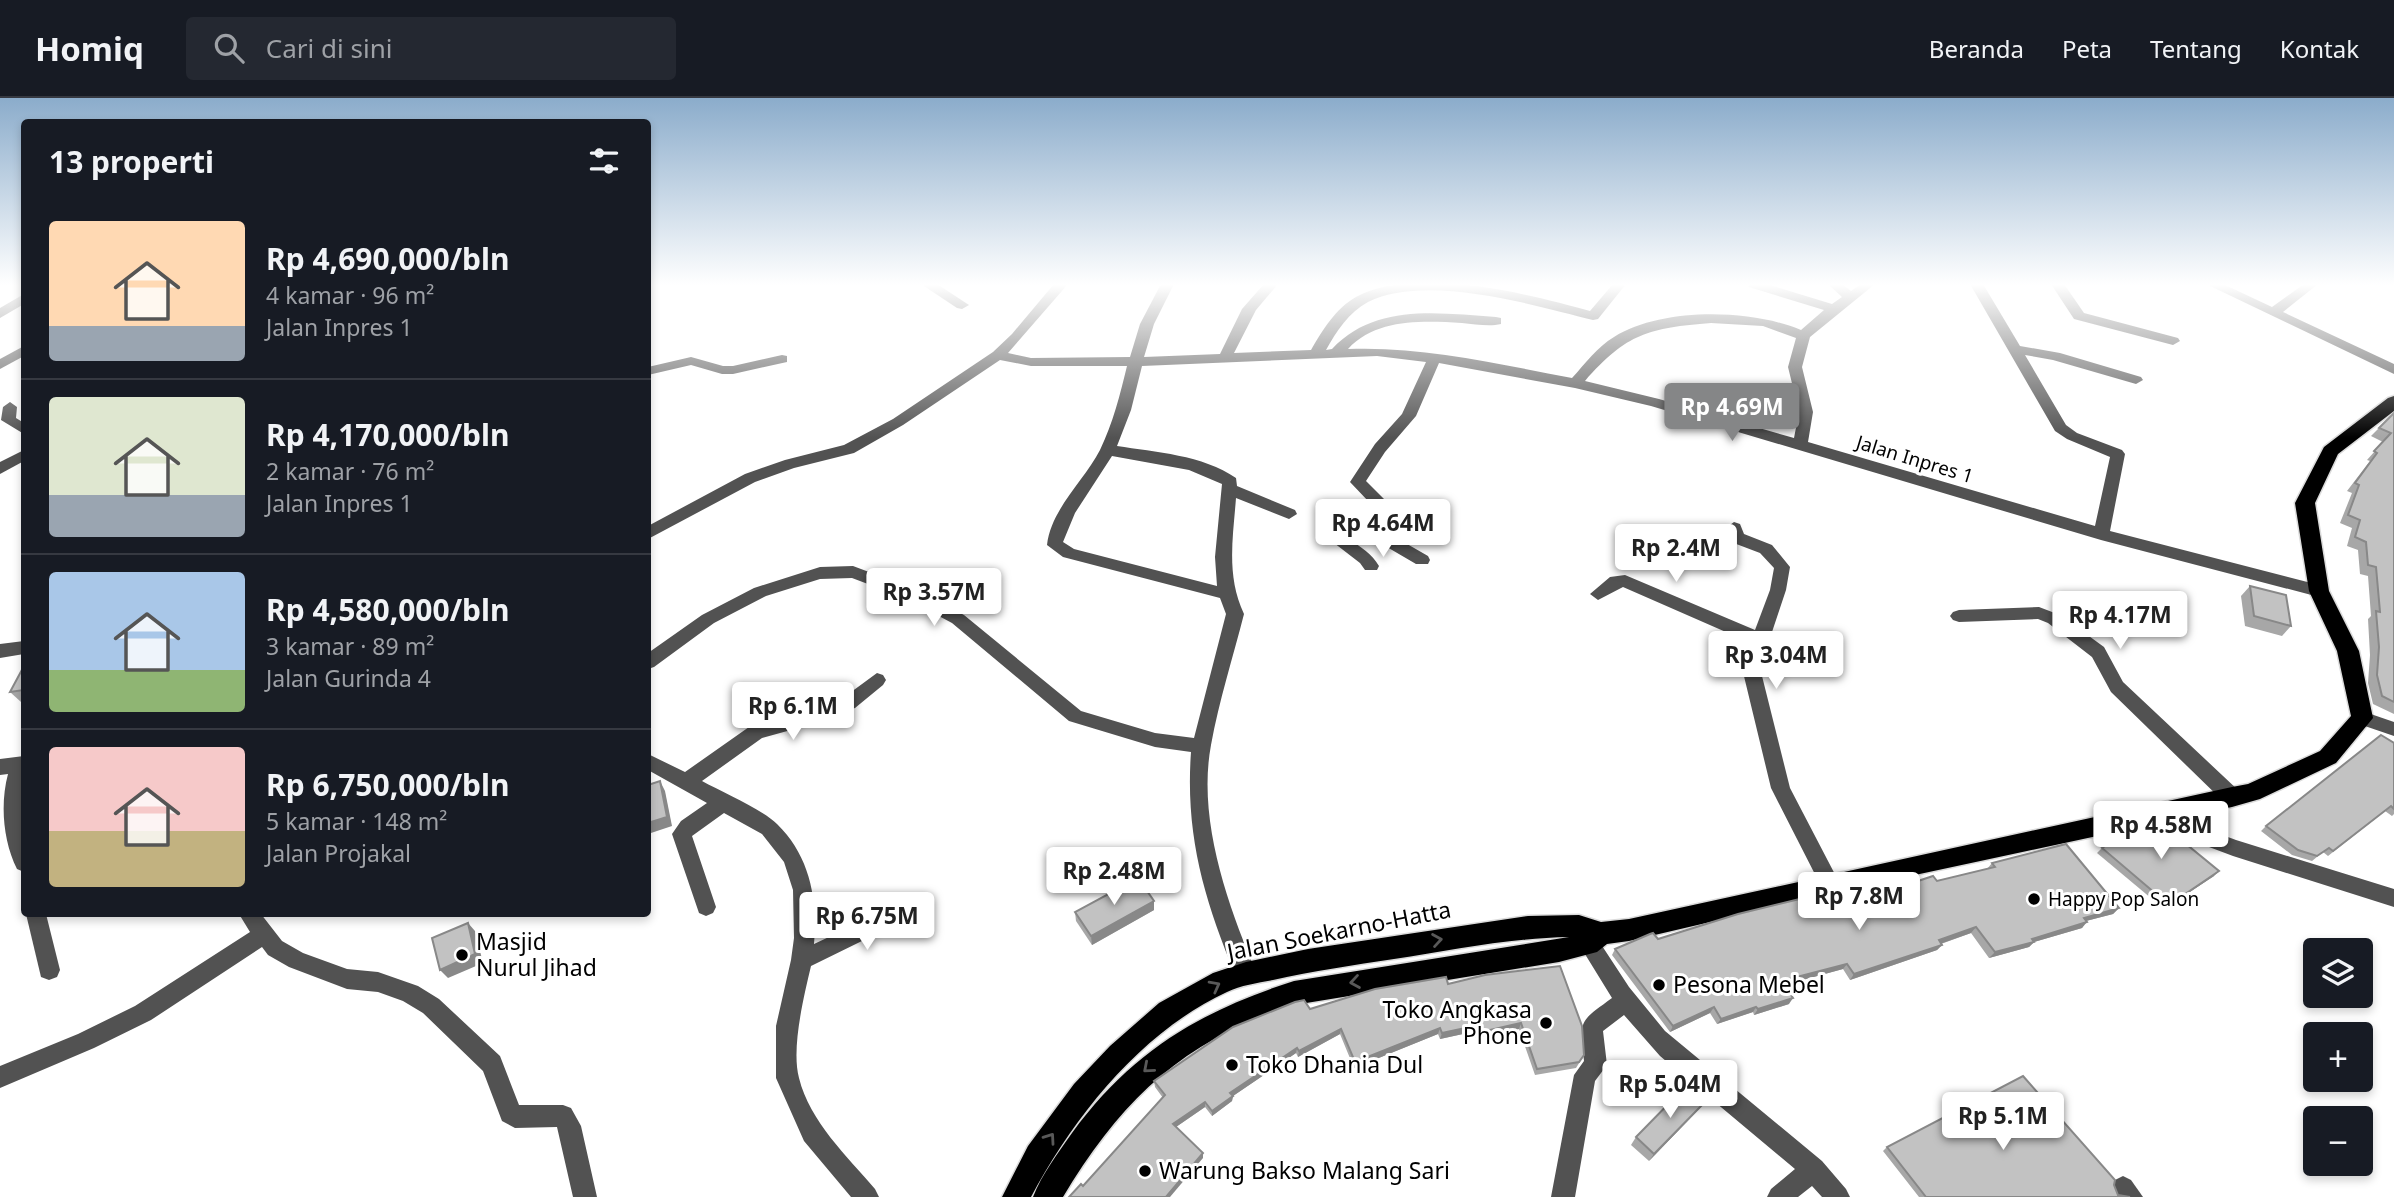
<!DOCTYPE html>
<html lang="id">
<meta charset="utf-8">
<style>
body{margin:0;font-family:"Noto Sans",sans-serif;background:#242831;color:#f1f3f6;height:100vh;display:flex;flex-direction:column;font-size:26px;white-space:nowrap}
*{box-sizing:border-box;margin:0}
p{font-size:23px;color:#9ea1a6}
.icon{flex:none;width:38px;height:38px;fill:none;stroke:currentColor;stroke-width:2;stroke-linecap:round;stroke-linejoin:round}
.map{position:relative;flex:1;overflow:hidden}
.sheet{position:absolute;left:21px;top:21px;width:630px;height:798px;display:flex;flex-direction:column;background:#171b24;border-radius:7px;box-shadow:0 4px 10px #0003}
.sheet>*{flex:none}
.fabs{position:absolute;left:2303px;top:840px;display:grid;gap:14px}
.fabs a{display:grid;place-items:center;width:70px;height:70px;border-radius:7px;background:#171b24;box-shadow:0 4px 10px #0003;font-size:35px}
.price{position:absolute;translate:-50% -60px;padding:0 16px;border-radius:7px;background:#fff;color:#222;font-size:23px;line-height:46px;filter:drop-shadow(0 2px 4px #0008)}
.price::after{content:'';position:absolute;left:50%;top:42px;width:21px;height:16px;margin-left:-10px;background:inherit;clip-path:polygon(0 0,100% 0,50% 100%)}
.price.selected{background:#858687;color:#fff}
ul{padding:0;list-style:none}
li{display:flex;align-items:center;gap:21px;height:175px;padding:0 28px}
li+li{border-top:2px solid #363941}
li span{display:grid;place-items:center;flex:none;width:196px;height:140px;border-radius:7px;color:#555}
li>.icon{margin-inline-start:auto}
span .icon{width:84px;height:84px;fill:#fffc;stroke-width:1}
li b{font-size:30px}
h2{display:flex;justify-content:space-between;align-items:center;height:84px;padding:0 28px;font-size:30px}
header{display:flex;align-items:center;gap:42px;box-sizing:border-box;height:98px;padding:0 35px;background:#171b24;border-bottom:2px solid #363941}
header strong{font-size:33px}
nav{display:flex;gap:38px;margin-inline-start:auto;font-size:24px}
.search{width:490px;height:63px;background:#242831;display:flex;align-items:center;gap:18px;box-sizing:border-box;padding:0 24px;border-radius:7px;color:#9ea1a6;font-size:26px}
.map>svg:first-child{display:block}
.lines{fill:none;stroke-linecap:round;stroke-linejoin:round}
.highway-casing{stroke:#dbdbdb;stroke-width:3}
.minor{fill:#525252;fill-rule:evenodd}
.highway{fill:#000;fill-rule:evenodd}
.wall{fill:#a7a7a7}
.shaded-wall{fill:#888}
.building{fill:#c2c2c2;stroke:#888;stroke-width:2}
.oneway{stroke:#595959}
.poi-dot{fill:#000;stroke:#fff;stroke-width:2.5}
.labels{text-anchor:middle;stroke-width:6;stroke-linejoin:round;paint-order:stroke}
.street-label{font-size:19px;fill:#000;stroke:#fff}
.poi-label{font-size:19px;fill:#000;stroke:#fff;text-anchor:start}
.near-street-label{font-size:23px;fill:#000;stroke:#fff}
.near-poi-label{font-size:23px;fill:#000;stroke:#fff;text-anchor:start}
</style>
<header>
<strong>Homiq</strong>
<div class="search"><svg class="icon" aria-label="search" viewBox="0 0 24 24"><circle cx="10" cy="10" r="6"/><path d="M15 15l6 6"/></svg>Cari di sini</div>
<nav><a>Beranda</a><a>Peta</a><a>Tentang</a><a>Kontak</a></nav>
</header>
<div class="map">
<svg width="2394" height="1099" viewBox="0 0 2394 1099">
<rect width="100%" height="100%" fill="#fff"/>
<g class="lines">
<g class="highway-casing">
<path id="highway" d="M 2394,298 L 2394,313 L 2338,356 L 2315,405 L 2329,493 L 2359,553 L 2373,620 L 2336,665 L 2260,701 L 2232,709 L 1873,786 L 1629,843 L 1607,846 L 1597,854 L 1559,864 L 1294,907 C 1184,942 1122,1001 1063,1099 L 1033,1099 C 1042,1076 1058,1055 1072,1035 C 1131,954 1200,913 1294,883 L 1569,839 C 1510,840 1452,852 1394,861 C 1354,867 1313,873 1273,882 C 1258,885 1241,887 1227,894 C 1141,934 1075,1017 1031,1099 L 1002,1099 L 1028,1048 L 1074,986 L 1110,948 L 1159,905 L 1213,875 L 1246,864 L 1308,851 L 1528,818 L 1579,817 L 1601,824 L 1629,821 L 2232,689 L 2248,686 L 2320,653 L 2351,618 L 2337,553 L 2309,493 L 2295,405 L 2324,349 L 2388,300 Z"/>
</g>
<g class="minor">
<path d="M 921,186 L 937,186 L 969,207 L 962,211 L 957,210 Z"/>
<path d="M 1054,186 L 1068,186 L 1008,255 L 1031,260 L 1130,259 L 1140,226 L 1161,186 L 1174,186 L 1154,226 L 1144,259 L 1220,256 L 1242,211 L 1264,186 L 1278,186 L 1256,212 L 1234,255 L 1311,252 C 1322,233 1336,210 1356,199 C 1416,167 1528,196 1590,213 L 1613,186 L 1626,186 L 1598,221 L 1593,222 C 1533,207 1426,175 1368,204 C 1349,214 1336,234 1326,252 L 1332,251 C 1375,205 1438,215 1496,219 L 1501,220 L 1501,226 C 1489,229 1475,226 1462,225 C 1423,223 1377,220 1348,251 C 1423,248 1497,266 1572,280 C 1585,266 1597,249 1614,239 C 1662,209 1751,211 1801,232 L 1824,212 L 1749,189 L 1748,186 L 1767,186 L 1832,206 L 1842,199 L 1828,186 L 1842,186 L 1851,193 L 1861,186 L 1875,186 L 1810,239 L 1802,269 L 1813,314 L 1808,344 L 2095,428 L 2110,359 L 2067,341 L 2055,333 L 1970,186 L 1983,186 L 2020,248 L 2060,255 L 2141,279 L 2143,282 L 2136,286 L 2053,262 L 2025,257 L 2066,327 L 2077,335 L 2122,352 L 2125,356 L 2110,433 L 2319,487 L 2327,493 L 2319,499 L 2101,442 L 1651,308 L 1575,290 L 1439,265 L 1416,318 L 1385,354 L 1366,383 L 1385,402 L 1382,417 L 1374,427 L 1428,458 L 1430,462 L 1428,466 L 1416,466 L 1363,435 L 1349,441 C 1361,449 1372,456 1379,468 L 1377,472 L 1365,472 L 1360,465 L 1325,438 L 1327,434 C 1342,430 1355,428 1367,415 L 1369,404 L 1350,384 L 1375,346 L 1402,316 L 1426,264 L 1377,258 L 1142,268 L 1131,312 L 1117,348 C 1155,354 1203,357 1236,380 L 1237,388 L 1295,412 L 1297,416 L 1289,421 L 1236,400 C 1233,440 1226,478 1244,516 C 1233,559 1219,603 1211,647 C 1197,722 1228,808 1257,876 L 1254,883 L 1246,886 L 1238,883 L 1235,876 C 1204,801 1185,737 1191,654 L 1155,649 L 1069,623 L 952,525 L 905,500 L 852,480 L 820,481 L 766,498 L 714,525 L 654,569 L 648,571 L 648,555 L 702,517 L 754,490 L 820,469 L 853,468 L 917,492 L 964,517 L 1081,613 L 1155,635 L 1194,640 L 1226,516 L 1220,500 L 1063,459 L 1047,447 C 1051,411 1084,383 1100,352 C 1113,325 1120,297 1127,268 L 1031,268 L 1000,262 L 903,327 L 854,355 L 794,370 L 755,384 L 648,441 L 648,428 L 745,376 L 785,362 L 844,347 L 893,321 L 993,254 L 1012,236 ZM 1711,225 L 1763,228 L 1796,240 L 1788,269 L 1799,314 L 1794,340 L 1659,301 L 1585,283 C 1627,235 1649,230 1711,225 ZM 1112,358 L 1189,372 L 1222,386 L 1215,459 L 1217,488 L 1074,451 L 1063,444 L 1075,415 Z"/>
<path d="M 2051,186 L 2064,186 L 2084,215 L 2178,240 L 2180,243 L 2173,247 L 2074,221 Z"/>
<path d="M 2206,186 L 2223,186 L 2272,209 L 2304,186 L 2318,186 L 2283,214 L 2394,266 L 2394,276 Z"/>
<path d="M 24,196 L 24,206 L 0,220 L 0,210 Z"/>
<path d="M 24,248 L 24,258 L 0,271 L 0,261 Z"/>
<path d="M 782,257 L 787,258 L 787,264 L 733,276 L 722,276 L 691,267 L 648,277 L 648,269 L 691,259 L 723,268 L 733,268 Z"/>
<path d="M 10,304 L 17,309 L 16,320 L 24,325 L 24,336 L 1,322 L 3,309 Z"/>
<path d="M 24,352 L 24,363 L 0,376 L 0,364 Z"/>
<path d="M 1734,424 L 1740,426 L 1744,436 L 1772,447 L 1790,469 L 1786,492 L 1760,570 L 1790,690 L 1840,786 L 1837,792 L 1830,795 L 1823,792 L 1771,690 L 1742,570 L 1751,545 L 1623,489 L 1598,502 L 1590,496 L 1610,479 L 1625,477 L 1755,532 L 1770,492 L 1774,470 L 1760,455 L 1731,444 L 1726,430 Z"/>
<path d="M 2039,509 L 2060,517 L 2104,549 L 2123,584 L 2239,693 L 2242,699 L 2239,705 L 2232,707 L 2225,705 L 2111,594 L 2092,559 L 2048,525 L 2038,521 L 1959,524 L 1953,522 L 1950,518 L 1953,514 L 1959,512 Z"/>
<path d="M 24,543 L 24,556 L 0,560 L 0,546 Z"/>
<path d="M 877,575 L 883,577 L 886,582 L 883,587 L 855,610 L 809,627 L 762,640 L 702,683 C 722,694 762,711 777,726 C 810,758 818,802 814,846 L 914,799 L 921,802 L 924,808 L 921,814 L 811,868 C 804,898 791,950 799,980 C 810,1024 847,1058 875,1091 L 879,1099 L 851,1099 L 804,1043 L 776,980 L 776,928 L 791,862 L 794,840 L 793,792 L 784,764 L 762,736 L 724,715 L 692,738 L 716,809 L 713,815 L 706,818 L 699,815 L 672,736 L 681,723 L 707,705 L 648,672 L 648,656 L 685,674 L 749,629 L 806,613 L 843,600 Z"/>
<path d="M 2362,613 L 2394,624 L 2394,638 L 2356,625 L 2353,620 L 2356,615 Z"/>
<path d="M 24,658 L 24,774 L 17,771 C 3,743 0,706 8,676 L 0,677 L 0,661 Z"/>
<path d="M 2147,709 L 2236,742 L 2394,791 L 2394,809 L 2233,758 L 2140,723 L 2137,717 L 2140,711 Z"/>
<path d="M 26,816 L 46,816 L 60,872 L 57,879 L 49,882 L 41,879 Z"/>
<path d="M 239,816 L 261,816 L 282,843 L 303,855 L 347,871 L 378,874 L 418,888 L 439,901 L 500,958 L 519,1007 L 563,1007 L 571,1010 L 581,1028 L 597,1099 L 573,1099 L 557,1029 L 515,1030 L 502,1023 L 483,973 L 423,915 L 403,903 L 378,894 L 347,891 L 289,869 L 268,857 L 262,849 L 151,922 L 94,950 L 0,990 L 0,968 L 78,936 L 135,908 L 250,834 Z"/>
<path d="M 1582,826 L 1589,828 L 1629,889 L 1665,933 L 1822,1063 L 1846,1091 L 1850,1099 L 1822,1099 L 1812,1088 L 1798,1099 L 1767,1099 L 1771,1091 L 1795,1071 L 1660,958 L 1624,917 L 1603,933 L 1607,967 L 1595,983 L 1575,1099 L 1551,1099 L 1574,977 L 1584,963 C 1580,921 1578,925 1612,900 L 1572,835 L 1575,828 Z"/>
<path d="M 2123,1078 L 2131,1082 L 2143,1099 L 2115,1099 L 2111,1090 L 2115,1082 Z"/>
</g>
<use href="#highway" class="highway"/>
</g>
<g class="wall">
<path d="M 2394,315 L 2394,616 L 2373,606 L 2368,585 L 2370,557 L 2368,521 L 2371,518 L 2368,478 L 2360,476 L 2358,452 L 2347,448 L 2352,430 L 2340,425 L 2352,395 L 2347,393 L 2370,363 L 2367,362 L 2383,344 L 2371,338 Z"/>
<path d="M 2250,488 L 2291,528 L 2282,538 L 2245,528 L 2241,498 Z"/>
<path d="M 24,568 L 24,603 L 21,604 L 10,594 Z"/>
<path d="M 2394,645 L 2394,716 L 2392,718 L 2385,713 L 2328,758 L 2323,754 L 2312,763 L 2292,757 L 2261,733 L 2266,728 Z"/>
<path d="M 2102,750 L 2214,778 L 2164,811 L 2097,755 Z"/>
<path d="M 1992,765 L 2119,810 L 2113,816 L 2086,823 L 2082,830 L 2034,844 L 2029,849 L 1989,860 L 1971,835 L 1941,846 L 1942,847 L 1937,852 L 1850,882 L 1843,871 L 1784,887 L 1789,906 L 1754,917 L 1753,914 L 1717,926 L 1710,915 L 1670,934 L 1612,857 L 1615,851 L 1847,799 L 1937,783 L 1987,771 Z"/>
<path d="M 1154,803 L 1154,812 L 1092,847 L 1076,823 L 1075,814 Z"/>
<path d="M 1448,886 L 1584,957 L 1581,962 L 1576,970 L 1535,977 L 1519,931 L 1475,940 L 1472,934 L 1440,941 L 1438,936 L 1354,970 L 1340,936 L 1298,959 L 1296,955 L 1233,998 L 1232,1003 L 1212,1018 L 1205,1009 L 1176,1029 L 1203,1060 L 1083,1088 L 1163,1000 L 1155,989 L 1154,983 L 1310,911 Z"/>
<path d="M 1698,1012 L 1649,1063 L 1631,1047 L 1636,1039 Z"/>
<path d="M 1887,1049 L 2114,1087 L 2118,1097 L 2130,1099 L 1919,1099 L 1883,1053 Z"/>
</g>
<g class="shaded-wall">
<path d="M 660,683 L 665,693 L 672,728 L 648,736 L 648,725 Z"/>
<path d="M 2219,773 L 2214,778 L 2164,811 L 2169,807 Z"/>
<path d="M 1154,803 L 1154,812 L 1092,847 L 1091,838 Z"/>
<path d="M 2119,810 L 2113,816 L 2078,825 L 2084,820 Z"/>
<path d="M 2087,824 L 2082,830 L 2034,844 L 2029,849 L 1989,860 L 1995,854 L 2032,841 Z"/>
<path d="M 468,825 L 475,833 L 483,865 L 448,880 L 440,872 Z"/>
<path d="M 1976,829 L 1971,835 L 1934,848 L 1939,842 Z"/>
<path d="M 1942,847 L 1937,852 L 1850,882 L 1854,876 Z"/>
<path d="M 1847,866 L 1843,871 L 1777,889 L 1781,883 Z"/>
<path d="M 1793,900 L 1789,906 L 1754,917 L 1758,911 Z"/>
<path d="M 1714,909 L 1710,915 L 1670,934 L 1673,928 Z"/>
<path d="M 1756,909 L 1753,914 L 1717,926 L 1721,921 Z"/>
<path d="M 1521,925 L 1519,931 L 1475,940 L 1477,935 Z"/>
<path d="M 1475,928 L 1472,934 L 1440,941 L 1442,935 Z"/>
<path d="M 1440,930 L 1438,936 L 1354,970 L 1355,964 Z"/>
<path d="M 1341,931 L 1340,936 L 1298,959 L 1299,953 Z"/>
<path d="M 1297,950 L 1296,955 L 1233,998 L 1232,1003 L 1212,1018 L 1212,1013 L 1230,995 Z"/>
<path d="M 1205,1004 L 1205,1009 L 1173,1031 L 1173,1026 Z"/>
<path d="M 1704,1005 L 1698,1012 L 1649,1063 L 1654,1056 Z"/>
<path d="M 1203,1055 L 1203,1060 L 1170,1099 L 1166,1099 Z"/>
</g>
<g class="building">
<path d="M 2394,315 L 2394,604 L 2382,598 L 2377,577 L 2379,549 L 2376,513 L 2380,514 L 2376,469 L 2368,467 L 2366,444 L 2355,439 L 2360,422 L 2348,417 L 2359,387 L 2355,385 L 2377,355 L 2374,353 L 2391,335 L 2379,330 Z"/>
<path d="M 2250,488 L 2286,497 L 2291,528 L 2254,518 Z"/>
<path d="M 24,568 L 24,592 L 10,594 Z"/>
<path d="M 2381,637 L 2394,645 L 2394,711 L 2391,708 L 2333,753 L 2329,750 L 2317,758 L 2298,752 L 2266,728 Z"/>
<path d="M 660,683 L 667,719 L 648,725 L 648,687 Z"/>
<path d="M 2154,725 L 2164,728 L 2219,773 L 2169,807 L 2102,750 L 2136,729 Z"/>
<path d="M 2066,746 L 2119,810 L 2084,820 L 2087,824 L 2032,841 L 2034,844 L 1995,854 L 1976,829 L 1939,842 L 1942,847 L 1854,876 L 1847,866 L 1781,883 L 1793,900 L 1758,911 L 1756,909 L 1721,921 L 1714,909 L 1673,928 L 1615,851 L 1650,836 L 1653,835 L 1658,841 L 1738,816 L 1841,791 L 1847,799 L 1892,784 L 1897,790 L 1933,778 L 1937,783 L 1995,769 L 1992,765 Z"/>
<path d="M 1138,780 L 1154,803 L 1091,838 L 1075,814 Z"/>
<path d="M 468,825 L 475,856 L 440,872 L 432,840 Z"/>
<path d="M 1560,868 L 1582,928 L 1584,957 L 1579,964 L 1537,971 L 1521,925 L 1477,935 L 1475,928 L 1442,935 L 1440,930 L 1355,964 L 1341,931 L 1299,953 L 1297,950 L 1230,995 L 1233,998 L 1212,1013 L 1205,1004 L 1173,1026 L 1203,1055 L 1166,1099 L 1069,1099 L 1081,1086 L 1083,1088 L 1165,997 L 1154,983 L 1233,929 L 1295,904 L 1304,902 L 1310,911 L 1375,891 L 1446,879 L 1448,886 L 1485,877 Z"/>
<path d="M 2023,978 L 2115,1082 L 2114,1087 L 2118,1097 L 2130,1099 L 1926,1099 L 1887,1049 Z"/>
<path d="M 1686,988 L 1704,1005 L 1654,1056 L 1636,1039 Z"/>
</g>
<defs><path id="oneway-chevron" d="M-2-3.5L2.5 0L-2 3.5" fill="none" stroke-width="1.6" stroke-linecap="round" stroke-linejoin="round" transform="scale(1.75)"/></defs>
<g class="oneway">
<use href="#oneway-chevron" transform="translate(1437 842) rotate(-9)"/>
<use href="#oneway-chevron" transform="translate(1355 884) rotate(171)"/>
<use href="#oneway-chevron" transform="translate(1215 888) rotate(-28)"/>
<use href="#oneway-chevron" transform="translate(1148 970) rotate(139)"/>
<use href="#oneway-chevron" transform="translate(1050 1040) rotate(-55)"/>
</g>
<linearGradient id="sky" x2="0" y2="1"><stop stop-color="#8baccb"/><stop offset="0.55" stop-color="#fff"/><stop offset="1" stop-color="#fff" stop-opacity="0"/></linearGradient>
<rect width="2394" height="340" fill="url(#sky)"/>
<g class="poi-dot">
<circle cx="2034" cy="801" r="7"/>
<circle cx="462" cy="857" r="7"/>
<circle cx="1659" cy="887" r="7"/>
<circle cx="1546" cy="925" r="7"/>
<circle cx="1232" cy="967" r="7"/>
<circle cx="1145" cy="1073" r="7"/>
</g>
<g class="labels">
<g class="street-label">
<text transform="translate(1915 361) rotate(17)" y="7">Jalan Inpres 1</text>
</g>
<g class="poi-label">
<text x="2048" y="808">Happy Pop Salon</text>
</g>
<g class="near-street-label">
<text transform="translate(1339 833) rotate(-11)" y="8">Jalan Soekarno-Hatta</text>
</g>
<g class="near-poi-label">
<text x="476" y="852">Masjid<tspan x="476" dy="26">Nurul Jihad</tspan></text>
<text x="1673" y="895">Pesona Mebel</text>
<text x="1532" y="920" text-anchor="end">Toko Angkasa<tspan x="1532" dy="26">Phone</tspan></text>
<text x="1246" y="975">Toko Dhania Dul</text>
<text x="1159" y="1081">Warung Bakso Malang Sari</text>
</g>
</g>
</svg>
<div class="fabs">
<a><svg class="icon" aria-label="layers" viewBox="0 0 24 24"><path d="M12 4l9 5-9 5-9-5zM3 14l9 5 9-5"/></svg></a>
<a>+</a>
<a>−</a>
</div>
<b class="price selected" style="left:1732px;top:345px">Rp 4.69M</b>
<b class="price" style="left:1383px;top:461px">Rp 4.64M</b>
<b class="price" style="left:1676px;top:486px">Rp 2.4M</b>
<b class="price" style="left:934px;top:530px">Rp 3.57M</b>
<b class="price" style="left:2120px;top:553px">Rp 4.17M</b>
<b class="price" style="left:1776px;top:593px">Rp 3.04M</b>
<b class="price" style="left:793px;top:644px">Rp 6.1M</b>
<b class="price" style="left:2161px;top:763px">Rp 4.58M</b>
<b class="price" style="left:1114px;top:809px">Rp 2.48M</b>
<b class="price" style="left:1859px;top:834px">Rp 7.8M</b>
<b class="price" style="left:867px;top:854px">Rp 6.75M</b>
<b class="price" style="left:1670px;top:1022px">Rp 5.04M</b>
<b class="price" style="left:2003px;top:1054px">Rp 5.1M</b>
<section class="sheet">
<h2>13 properti<svg class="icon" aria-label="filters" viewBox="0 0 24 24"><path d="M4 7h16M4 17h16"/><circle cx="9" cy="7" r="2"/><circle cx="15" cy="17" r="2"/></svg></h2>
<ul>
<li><span style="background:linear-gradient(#ffd9b3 75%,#9aa5b1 0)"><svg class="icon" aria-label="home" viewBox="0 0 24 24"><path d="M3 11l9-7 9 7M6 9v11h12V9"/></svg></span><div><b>Rp 4,690,000/bln</b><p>4 kamar · 96 m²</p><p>Jalan Inpres 1</p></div></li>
<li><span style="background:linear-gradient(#dfe7d0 70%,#9aa5b1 0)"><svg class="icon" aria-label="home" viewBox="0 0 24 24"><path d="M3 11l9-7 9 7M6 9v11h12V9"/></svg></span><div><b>Rp 4,170,000/bln</b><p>2 kamar · 76 m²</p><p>Jalan Inpres 1</p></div></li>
<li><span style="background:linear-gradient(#a9c7e8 70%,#8fb573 0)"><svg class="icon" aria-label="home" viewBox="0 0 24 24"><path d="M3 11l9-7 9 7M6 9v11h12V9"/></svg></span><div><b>Rp 4,580,000/bln</b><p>3 kamar · 89 m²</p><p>Jalan Gurinda 4</p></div></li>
<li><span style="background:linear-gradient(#f6c9c9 60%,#c2b280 0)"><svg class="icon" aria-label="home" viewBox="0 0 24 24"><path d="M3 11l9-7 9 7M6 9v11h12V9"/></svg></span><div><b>Rp 6,750,000/bln</b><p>5 kamar · 148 m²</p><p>Jalan Projakal</p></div></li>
</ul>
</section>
</div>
